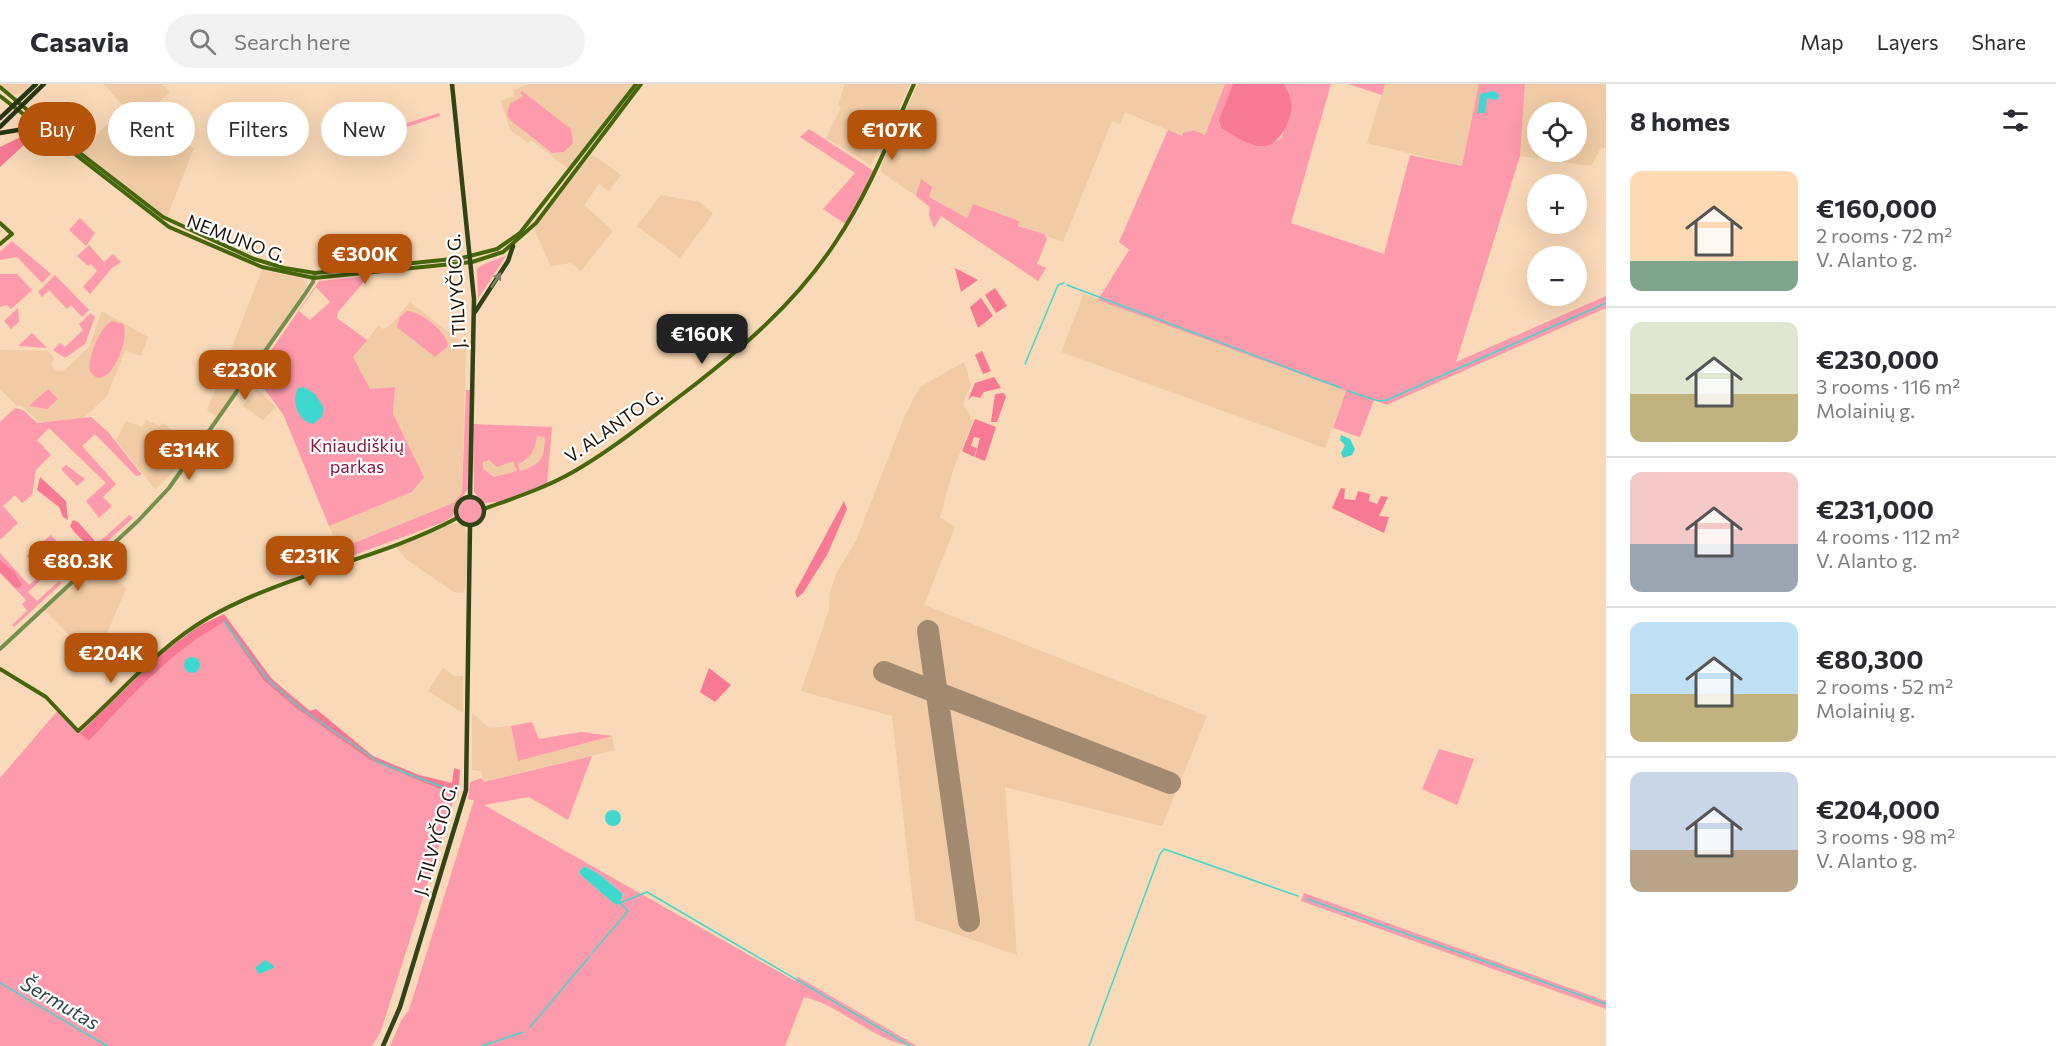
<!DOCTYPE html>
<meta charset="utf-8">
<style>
body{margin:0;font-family:Commissioner,sans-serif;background:#f2f2f3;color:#2b2b33;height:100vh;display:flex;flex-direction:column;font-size:22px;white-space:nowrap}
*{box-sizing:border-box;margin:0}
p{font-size:20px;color:#7c7c81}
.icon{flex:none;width:33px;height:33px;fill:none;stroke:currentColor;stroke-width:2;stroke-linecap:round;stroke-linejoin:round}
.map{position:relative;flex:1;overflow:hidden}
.sheet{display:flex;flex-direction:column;background:#fff;width:450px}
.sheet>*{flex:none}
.banner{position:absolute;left:18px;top:18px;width:570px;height:54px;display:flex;gap:12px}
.fabs{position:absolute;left:1527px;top:18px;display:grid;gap:12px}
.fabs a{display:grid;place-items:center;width:60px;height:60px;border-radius:50%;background:#fff;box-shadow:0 6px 24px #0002;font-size:30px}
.price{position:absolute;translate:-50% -51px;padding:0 14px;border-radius:12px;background:#b45309;color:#fff;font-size:20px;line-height:39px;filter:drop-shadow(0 2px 3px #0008)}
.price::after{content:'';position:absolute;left:50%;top:36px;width:18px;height:14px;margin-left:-9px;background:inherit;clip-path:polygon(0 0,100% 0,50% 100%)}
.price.selected{background:#222;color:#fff}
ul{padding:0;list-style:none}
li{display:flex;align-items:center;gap:18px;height:150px;padding:0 24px}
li+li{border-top:2px solid #e1e1e2}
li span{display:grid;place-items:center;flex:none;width:168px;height:120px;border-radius:12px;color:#555}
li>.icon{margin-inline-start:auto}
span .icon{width:72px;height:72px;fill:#fffc;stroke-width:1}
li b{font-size:26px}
h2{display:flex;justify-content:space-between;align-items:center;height:72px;padding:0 24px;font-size:26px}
.pill{padding:0 21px;border-radius:27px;background:#fff;box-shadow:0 6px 24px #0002;font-size:21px;line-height:54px}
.pill.selected{background:#b45309;color:#fff}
header{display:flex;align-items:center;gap:36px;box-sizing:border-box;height:84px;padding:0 30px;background:#fff;border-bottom:2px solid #e1e1e2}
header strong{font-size:28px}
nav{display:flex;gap:33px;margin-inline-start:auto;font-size:21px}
.search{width:420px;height:54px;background:#f2f2f3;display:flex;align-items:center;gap:15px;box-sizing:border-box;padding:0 21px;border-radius:33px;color:#7c7c81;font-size:22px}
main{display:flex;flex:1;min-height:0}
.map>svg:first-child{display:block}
.built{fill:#f0cba5;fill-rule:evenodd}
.green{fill:#fd9aac;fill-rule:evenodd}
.forest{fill:#f87994}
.water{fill:#3fd8ce}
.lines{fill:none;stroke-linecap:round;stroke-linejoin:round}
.stream{stroke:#3fd8ce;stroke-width:1.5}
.runway{stroke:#a28a71;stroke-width:22}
.tertiary{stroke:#73904e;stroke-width:4}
.secondary{stroke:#46660b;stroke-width:4}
.primary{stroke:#314416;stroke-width:4.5}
.trunk{stroke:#283614;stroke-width:4.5}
.oneway{fill:#798568}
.labels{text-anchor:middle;stroke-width:4.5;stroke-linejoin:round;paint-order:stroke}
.street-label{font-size:18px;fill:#1f1408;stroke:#fff}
.park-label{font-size:18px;fill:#89163b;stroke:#fff}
.water-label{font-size:20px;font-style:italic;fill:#2b4a47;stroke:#fff}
</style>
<header>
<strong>Casavia</strong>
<div class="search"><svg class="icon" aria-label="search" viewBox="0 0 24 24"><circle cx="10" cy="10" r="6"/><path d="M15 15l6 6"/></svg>Search here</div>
<nav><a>Map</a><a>Layers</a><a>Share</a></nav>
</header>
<main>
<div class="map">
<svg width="1606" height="962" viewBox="0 0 1606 962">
<rect width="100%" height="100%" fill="#f9d9b7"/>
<g class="built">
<path d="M 0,0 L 32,0 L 22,9 L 13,11 Z"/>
<path d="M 103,0 L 162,0 L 170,8 L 138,37 Z"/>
<path d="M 529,0 L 633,0 L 568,85 L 531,56 L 528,59 L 510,46 L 501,17 L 514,12 L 513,6 Z"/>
<path d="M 845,0 L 910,0 L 871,81 L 826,54 L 841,23 L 838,21 Z"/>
<path d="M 918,0 L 1225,0 L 1205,51 L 1194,46 L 1183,49 L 1182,52 L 1125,28 L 1120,40 L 1112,37 L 1063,158 L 1018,141 L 1019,137 L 973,121 L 967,134 L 928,113 L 922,96 L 916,112 L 881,88 L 882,80 Z"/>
<path d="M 1385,0 L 1481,0 L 1462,82 L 1367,59 Z"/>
<path d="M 1525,0 L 1606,0 L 1606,64 L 1601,64 L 1591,82 L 1520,72 ZM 1538,28 L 1576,28 L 1576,68 L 1538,68 Z"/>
<path d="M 124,25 L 144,44 L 194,64 L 167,133 L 82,69 L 101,46 Z"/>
<path d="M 592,70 L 621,91 L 609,107 L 599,100 L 584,121 L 613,147 L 581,187 L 571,179 L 551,182 L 534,145 Z"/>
<path d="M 661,111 L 699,118 L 713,130 L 680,174 L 637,142 Z"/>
<path d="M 262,186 L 303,195 L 307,202 L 218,333 L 207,327 Z"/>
<path d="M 1084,210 L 1346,307 L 1325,364 L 1061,268 Z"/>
<path d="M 410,218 L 466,262 L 462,409 L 453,419 L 339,465 L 329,442 L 412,408 L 424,393 L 393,330 L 395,304 L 370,305 L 353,273 L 378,242 L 383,245 L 392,240 Z"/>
<path d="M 102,227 L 148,253 L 141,272 L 125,267 L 107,312 L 75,342 L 38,337 L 22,322 L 17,322 L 0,305 L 0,266 L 48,267 L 54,274 L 51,281 L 57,287 L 64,287 L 89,263 Z"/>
<path d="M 964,278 L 971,300 L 963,320 L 973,338 L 954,383 L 940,433 L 955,443 L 924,521 L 1207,632 L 1162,742 L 1005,703 L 1017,871 L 915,836 L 892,632 L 801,607 L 829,526 L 830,508 L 837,488 L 856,457 L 905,331 L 920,303 Z"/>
<path d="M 256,304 L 276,323 L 263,336 L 243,322 Z"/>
<path d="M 146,336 L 160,342 L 163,339 L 194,362 L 176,385 L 155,405 L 116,356 L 126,337 L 142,343 Z"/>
<path d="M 537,352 L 545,353 L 544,374 L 537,382 L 520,387 L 518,380 L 527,377 Z"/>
<path d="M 488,376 L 514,377 L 517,388 L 494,393 L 483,385 L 483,377 Z"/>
<path d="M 453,439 L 464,442 L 468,451 L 466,502 L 463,509 L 454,508 L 407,476 L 395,462 Z"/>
<path d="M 98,474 L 126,505 L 95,577 L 43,525 Z"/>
<path d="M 443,584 L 454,592 L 463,592 L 463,629 L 428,607 Z"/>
<path d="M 472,629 L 489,644 L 511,642 L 518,677 L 612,652 L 615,666 L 484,698 L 481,687 L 472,686 Z"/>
</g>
<g class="green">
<path d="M 1225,0 L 1233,0 L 1219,41 L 1277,57 L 1282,53 L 1292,21 L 1284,0 L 1331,0 L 1291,139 L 1384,170 L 1410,71 L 1462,82 L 1479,0 L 1525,0 L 1520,72 L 1456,278 L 1606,212 L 1606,224 L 1400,315 L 1387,321 L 1374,316 L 1360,353 L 1333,344 L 1346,307 L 1098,216 L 1129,166 L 1119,158 L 1168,46 L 1182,52 L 1183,49 L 1194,46 L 1205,51 Z"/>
<path d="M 1348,0 L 1385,0 L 1382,11 Z"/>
<path d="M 522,7 L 571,45 L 573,59 L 564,68 L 552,69 L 509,35 L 507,30 L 510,20 L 523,12 L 520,9 Z"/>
<path d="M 439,29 L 440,32 L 404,44 L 404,40 Z"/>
<path d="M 809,45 L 875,88 L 847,141 L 823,125 L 855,89 L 800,53 Z"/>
<path d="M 921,95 L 932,103 L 929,113 L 967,134 L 973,120 L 1019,137 L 1018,142 L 1044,150 L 1047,155 L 1037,180 L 1046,184 L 1038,197 L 941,132 L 934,144 L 929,131 L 930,123 L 916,112 Z"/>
<path d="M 80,134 L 95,149 L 86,162 L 69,146 Z"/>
<path d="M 12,157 L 51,190 L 42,199 L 17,173 L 0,176 L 0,168 Z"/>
<path d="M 89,161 L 104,178 L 113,170 L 121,178 L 112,184 L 90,210 L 83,203 L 97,187 L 91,180 L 88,182 L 77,172 Z"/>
<path d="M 506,172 L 478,215 L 477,185 L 482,181 Z"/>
<path d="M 0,190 L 17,190 L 32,206 L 11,225 L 7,221 L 0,223 Z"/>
<path d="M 55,191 L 89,226 L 82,233 L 71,221 L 67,225 L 49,206 L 42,213 L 38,208 Z"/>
<path d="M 369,192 L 338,228 L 337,234 L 367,256 L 353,273 L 370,305 L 395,303 L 393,330 L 424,393 L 412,408 L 329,442 L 283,330 L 254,291 L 319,197 ZM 316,203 L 330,218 L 310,236 L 299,227 Z"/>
<path d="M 18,224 L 19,238 L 11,245 L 4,237 Z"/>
<path d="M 407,227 C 420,227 447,248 448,262 L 435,273 L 397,243 L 400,233 Z"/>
<path d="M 91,229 L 95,233 L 85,260 L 65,274 L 53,266 L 60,259 L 65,263 L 83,246 L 79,240 Z"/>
<path d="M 113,237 L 123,240 C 130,253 114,296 97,294 L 90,288 C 87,275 100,241 113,237 Z"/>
<path d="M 32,249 L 47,264 L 18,262 Z"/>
<path d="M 48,305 L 58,315 L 47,325 L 29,322 Z"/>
<path d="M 466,306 L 471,306 L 468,405 L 457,419 L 453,432 L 444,438 L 343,475 L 339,465 L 453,419 L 462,409 Z"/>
<path d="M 15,324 L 23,326 L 37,339 L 91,333 L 108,348 L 142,391 L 136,392 L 95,350 L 82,362 L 116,400 L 103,413 L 112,422 L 99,434 L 86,417 L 106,399 L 49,344 L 37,356 L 51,371 L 36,386 L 32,411 L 22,419 L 15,411 L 3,422 L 18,439 L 0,456 L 0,338 Z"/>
<path d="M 473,340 L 552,343 L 547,401 L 508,417 L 484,419 L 474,408 ZM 537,352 L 545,353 C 544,375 542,380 520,387 L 518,380 C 531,375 535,365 537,352 ZM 489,376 L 497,383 L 513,377 L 517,387 L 494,393 L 483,385 L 483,378 Z"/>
<path d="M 66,381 L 85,395 L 77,402 L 61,385 Z"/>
<circle cx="470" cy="427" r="13"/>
<path d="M 129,431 L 133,434 L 65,496 L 61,493 Z"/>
<path d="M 51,451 L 66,468 L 59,474 L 53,463 L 48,467 L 45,464 L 31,477 L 27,472 Z"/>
<path d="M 0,469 L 29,501 L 46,487 L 48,489 L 28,508 L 37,517 L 59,497 L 62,499 L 14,543 L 12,541 L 27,527 L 22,520 L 26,516 L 0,489 Z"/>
<path d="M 224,537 L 263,596 L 296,624 L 370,676 L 455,712 L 381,947 L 372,962 L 0,962 L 0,694 L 59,625 L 89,657 C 131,613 171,568 224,537 Z"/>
<path d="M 532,638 L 539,655 L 581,648 L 612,652 L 518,677 L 511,642 Z"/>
<path d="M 1439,665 L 1474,675 L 1457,721 L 1422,705 Z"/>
<path d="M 592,672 L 568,736 L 529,713 L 484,721 L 795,897 L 798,893 L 917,962 C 879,962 843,922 804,913 L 785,962 L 390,962 L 401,937 L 409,926 L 474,716 L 468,715 L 470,698 L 482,694 L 484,698 ZM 584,782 L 599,790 L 623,810 L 620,819 L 612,818 L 582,792 L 579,788 Z"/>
<path d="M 1304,809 L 1606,917 L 1606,925 L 1301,817 Z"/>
</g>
<g class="forest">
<path d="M 1233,0 L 1284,0 C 1287,6 1292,16 1292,22 C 1290,39 1279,64 1259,62 C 1247,61 1232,50 1221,44 L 1219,36 Z"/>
<path d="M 27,50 L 36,50 L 0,83 L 0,63 Z"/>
<path d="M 955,184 L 978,196 L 961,208 Z"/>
<path d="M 995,204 L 1007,222 L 996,229 L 985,211 Z"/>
<path d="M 981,214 L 993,232 L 978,244 L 970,223 Z"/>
<path d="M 982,267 L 991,287 L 983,290 L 975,271 Z"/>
<path d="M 994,293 L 1001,304 L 984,308 L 980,314 L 972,312 L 968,316 L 975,299 Z"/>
<path d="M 1004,309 L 1006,313 L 997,338 L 991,338 L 995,310 Z"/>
<path d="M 975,335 L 996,343 L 985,377 L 975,373 L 980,354 L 974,353 L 971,362 L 977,364 L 974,373 L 962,367 Z"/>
<path d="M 40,393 L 66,417 L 68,436 L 63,433 L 59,423 L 37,406 Z"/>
<path d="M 1341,404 L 1345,405 L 1344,415 L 1355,416 L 1358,407 L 1370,410 L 1369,417 L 1377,420 L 1381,412 L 1388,413 L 1379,432 L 1389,433 L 1384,449 L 1332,424 Z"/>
<path d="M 844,417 L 847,425 L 827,471 L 803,509 L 797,514 L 795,508 Z"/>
<path d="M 73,436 L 78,438 L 94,456 L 93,459 C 83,460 76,450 70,442 Z"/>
<path d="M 0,476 L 14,488 L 22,501 L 20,503 L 16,504 L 0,488 Z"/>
<path d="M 224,530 L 272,595 L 310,627 L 316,625 L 373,672 L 419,691 L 452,699 L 454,684 L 460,686 L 458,713 L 370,676 L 296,624 L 263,596 L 224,538 C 170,568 131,613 89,657 L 80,649 L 161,570 L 199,542 Z"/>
<path d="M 709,584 L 731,601 L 715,618 L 700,608 Z"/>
</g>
<g class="water">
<path d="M 1492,7 L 1498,9 L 1499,14 L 1496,16 L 1487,14 L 1485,29 L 1478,29 L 1480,10 Z"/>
<path d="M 304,303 L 315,310 L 324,324 L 322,333 L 313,340 C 298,337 291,318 298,304 Z"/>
<path d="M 1341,351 L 1350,355 L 1355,365 L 1352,371 L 1343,374 L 1341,369 L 1345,361 L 1340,356 Z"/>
<circle cx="192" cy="581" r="8"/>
<circle cx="613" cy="734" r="8"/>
<path d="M 584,782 L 599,790 L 623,810 L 620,819 L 617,821 L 612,818 L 582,792 L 579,788 Z"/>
<path d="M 265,876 L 274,882 L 274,884 L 259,890 L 255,884 Z"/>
</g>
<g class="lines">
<g class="stream">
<path d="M 1067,201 L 1341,304"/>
<path d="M 1025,280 L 1058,201 L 1064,199"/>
<path d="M 1348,307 L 1378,317 L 1387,316 L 1606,219"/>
<path d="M 224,537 L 267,595 L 303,626 L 380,679 L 453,707"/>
<path d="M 1307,815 L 1606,920"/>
<path d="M 592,869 L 628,827 L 620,819 L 647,808 L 910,962"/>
<path d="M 0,899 L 107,962"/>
<path d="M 530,943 L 590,872"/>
<path d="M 482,962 L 523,948"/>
<path d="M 1089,962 L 1160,770 L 1164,765 L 1298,812"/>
</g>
<g class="runway">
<path d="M 928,547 L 969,837"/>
<path d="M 884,588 L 1170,699"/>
</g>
<path class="tertiary" d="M 0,565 L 138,437 L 169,404 L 303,213 L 313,198 L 315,189"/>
<g class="secondary">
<path d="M 0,3 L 63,56 L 163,133 L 254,175 L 284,184 L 315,189 L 462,174 L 497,165 L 520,149 L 636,0"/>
<path d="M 0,12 L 169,143 L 262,183 L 314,194 L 472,178 L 503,168 L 536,139 L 641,0"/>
<path d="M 0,139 L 12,150 L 0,160"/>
<path d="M 484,425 C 514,414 545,404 573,388 C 612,366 648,336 684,309 C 741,265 795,220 835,159 C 868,110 890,54 914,0"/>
<path d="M 0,585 L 46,613 L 78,647 C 121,609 158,563 208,534 C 286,489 379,476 457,434"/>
</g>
<g class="primary">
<path d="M 452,0 L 474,215 L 470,413"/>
<path d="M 475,228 L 508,177 L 513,162"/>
<circle cx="470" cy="427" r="14"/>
<path d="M 383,962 L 400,923 L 466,706 L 470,442"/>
</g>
<g class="trunk">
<path d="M 0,34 L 36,0"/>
<path d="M 0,43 L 44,0"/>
<path d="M 0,49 L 24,45 L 44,48"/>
</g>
</g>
<defs><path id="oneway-solid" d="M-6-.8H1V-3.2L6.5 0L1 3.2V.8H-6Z" transform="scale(1.5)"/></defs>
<use class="oneway" href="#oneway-solid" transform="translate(496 196) rotate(-57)"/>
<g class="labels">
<g class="street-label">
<text transform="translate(236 155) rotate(21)" y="6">NEMUNO G.</text>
<text transform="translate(457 207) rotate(-93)" y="6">J. TILVYČIO G.</text>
<text transform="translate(614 342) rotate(-35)" y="6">V. ALANTO G.</text>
<text transform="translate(436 756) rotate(-74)" y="6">J. TILVYČIO G.</text>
</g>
<g class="park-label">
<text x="357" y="368">Kniaudiškių<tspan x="357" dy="21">parkas</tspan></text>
</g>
<g class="water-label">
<text transform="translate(60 919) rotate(30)" y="7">Šermutas</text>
</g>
</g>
</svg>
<div class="fabs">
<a><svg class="icon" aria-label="locate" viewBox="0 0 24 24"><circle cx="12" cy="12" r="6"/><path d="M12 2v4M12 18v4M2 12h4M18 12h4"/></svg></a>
<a>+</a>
<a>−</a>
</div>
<b class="price" style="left:892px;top:77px">€107K</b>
<b class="price" style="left:365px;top:201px">€300K</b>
<b class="price selected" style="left:702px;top:281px">€160K</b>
<b class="price" style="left:245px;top:317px">€230K</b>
<b class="price" style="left:189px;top:397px">€314K</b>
<b class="price" style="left:310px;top:503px">€231K</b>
<b class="price" style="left:78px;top:508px">€80.3K</b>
<b class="price" style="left:111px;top:600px">€204K</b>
<div class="banner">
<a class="pill selected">Buy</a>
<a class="pill">Rent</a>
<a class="pill">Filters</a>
<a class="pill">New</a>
</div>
</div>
<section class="sheet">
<h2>8 homes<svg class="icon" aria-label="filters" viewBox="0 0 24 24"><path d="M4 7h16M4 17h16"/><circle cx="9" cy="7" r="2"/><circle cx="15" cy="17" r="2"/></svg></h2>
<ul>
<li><span style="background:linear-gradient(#ffd9b3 75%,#7fa58c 0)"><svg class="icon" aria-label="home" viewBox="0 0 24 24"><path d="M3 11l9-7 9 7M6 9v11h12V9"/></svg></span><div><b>€160,000</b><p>2 rooms · 72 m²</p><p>V. Alanto g.</p></div></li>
<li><span style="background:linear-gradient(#dfe7d0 60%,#c2b280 0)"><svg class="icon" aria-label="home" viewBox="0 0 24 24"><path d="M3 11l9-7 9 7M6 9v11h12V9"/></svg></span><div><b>€230,000</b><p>3 rooms · 116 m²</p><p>Molainių g.</p></div></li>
<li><span style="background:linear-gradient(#f6c9c9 60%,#9aa5b1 0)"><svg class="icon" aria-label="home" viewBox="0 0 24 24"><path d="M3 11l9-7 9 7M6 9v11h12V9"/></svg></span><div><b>€231,000</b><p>4 rooms · 112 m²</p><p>V. Alanto g.</p></div></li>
<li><span style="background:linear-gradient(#bfe0f5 60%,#c2b280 0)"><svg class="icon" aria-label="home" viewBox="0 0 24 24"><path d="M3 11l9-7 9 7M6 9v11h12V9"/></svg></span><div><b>€80,300</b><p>2 rooms · 52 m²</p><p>Molainių g.</p></div></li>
<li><span style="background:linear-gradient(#c9d6e8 65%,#b9a48a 0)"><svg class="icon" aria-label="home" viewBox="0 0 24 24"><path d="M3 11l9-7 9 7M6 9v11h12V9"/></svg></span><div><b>€204,000</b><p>3 rooms · 98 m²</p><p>V. Alanto g.</p></div></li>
</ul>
</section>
</main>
